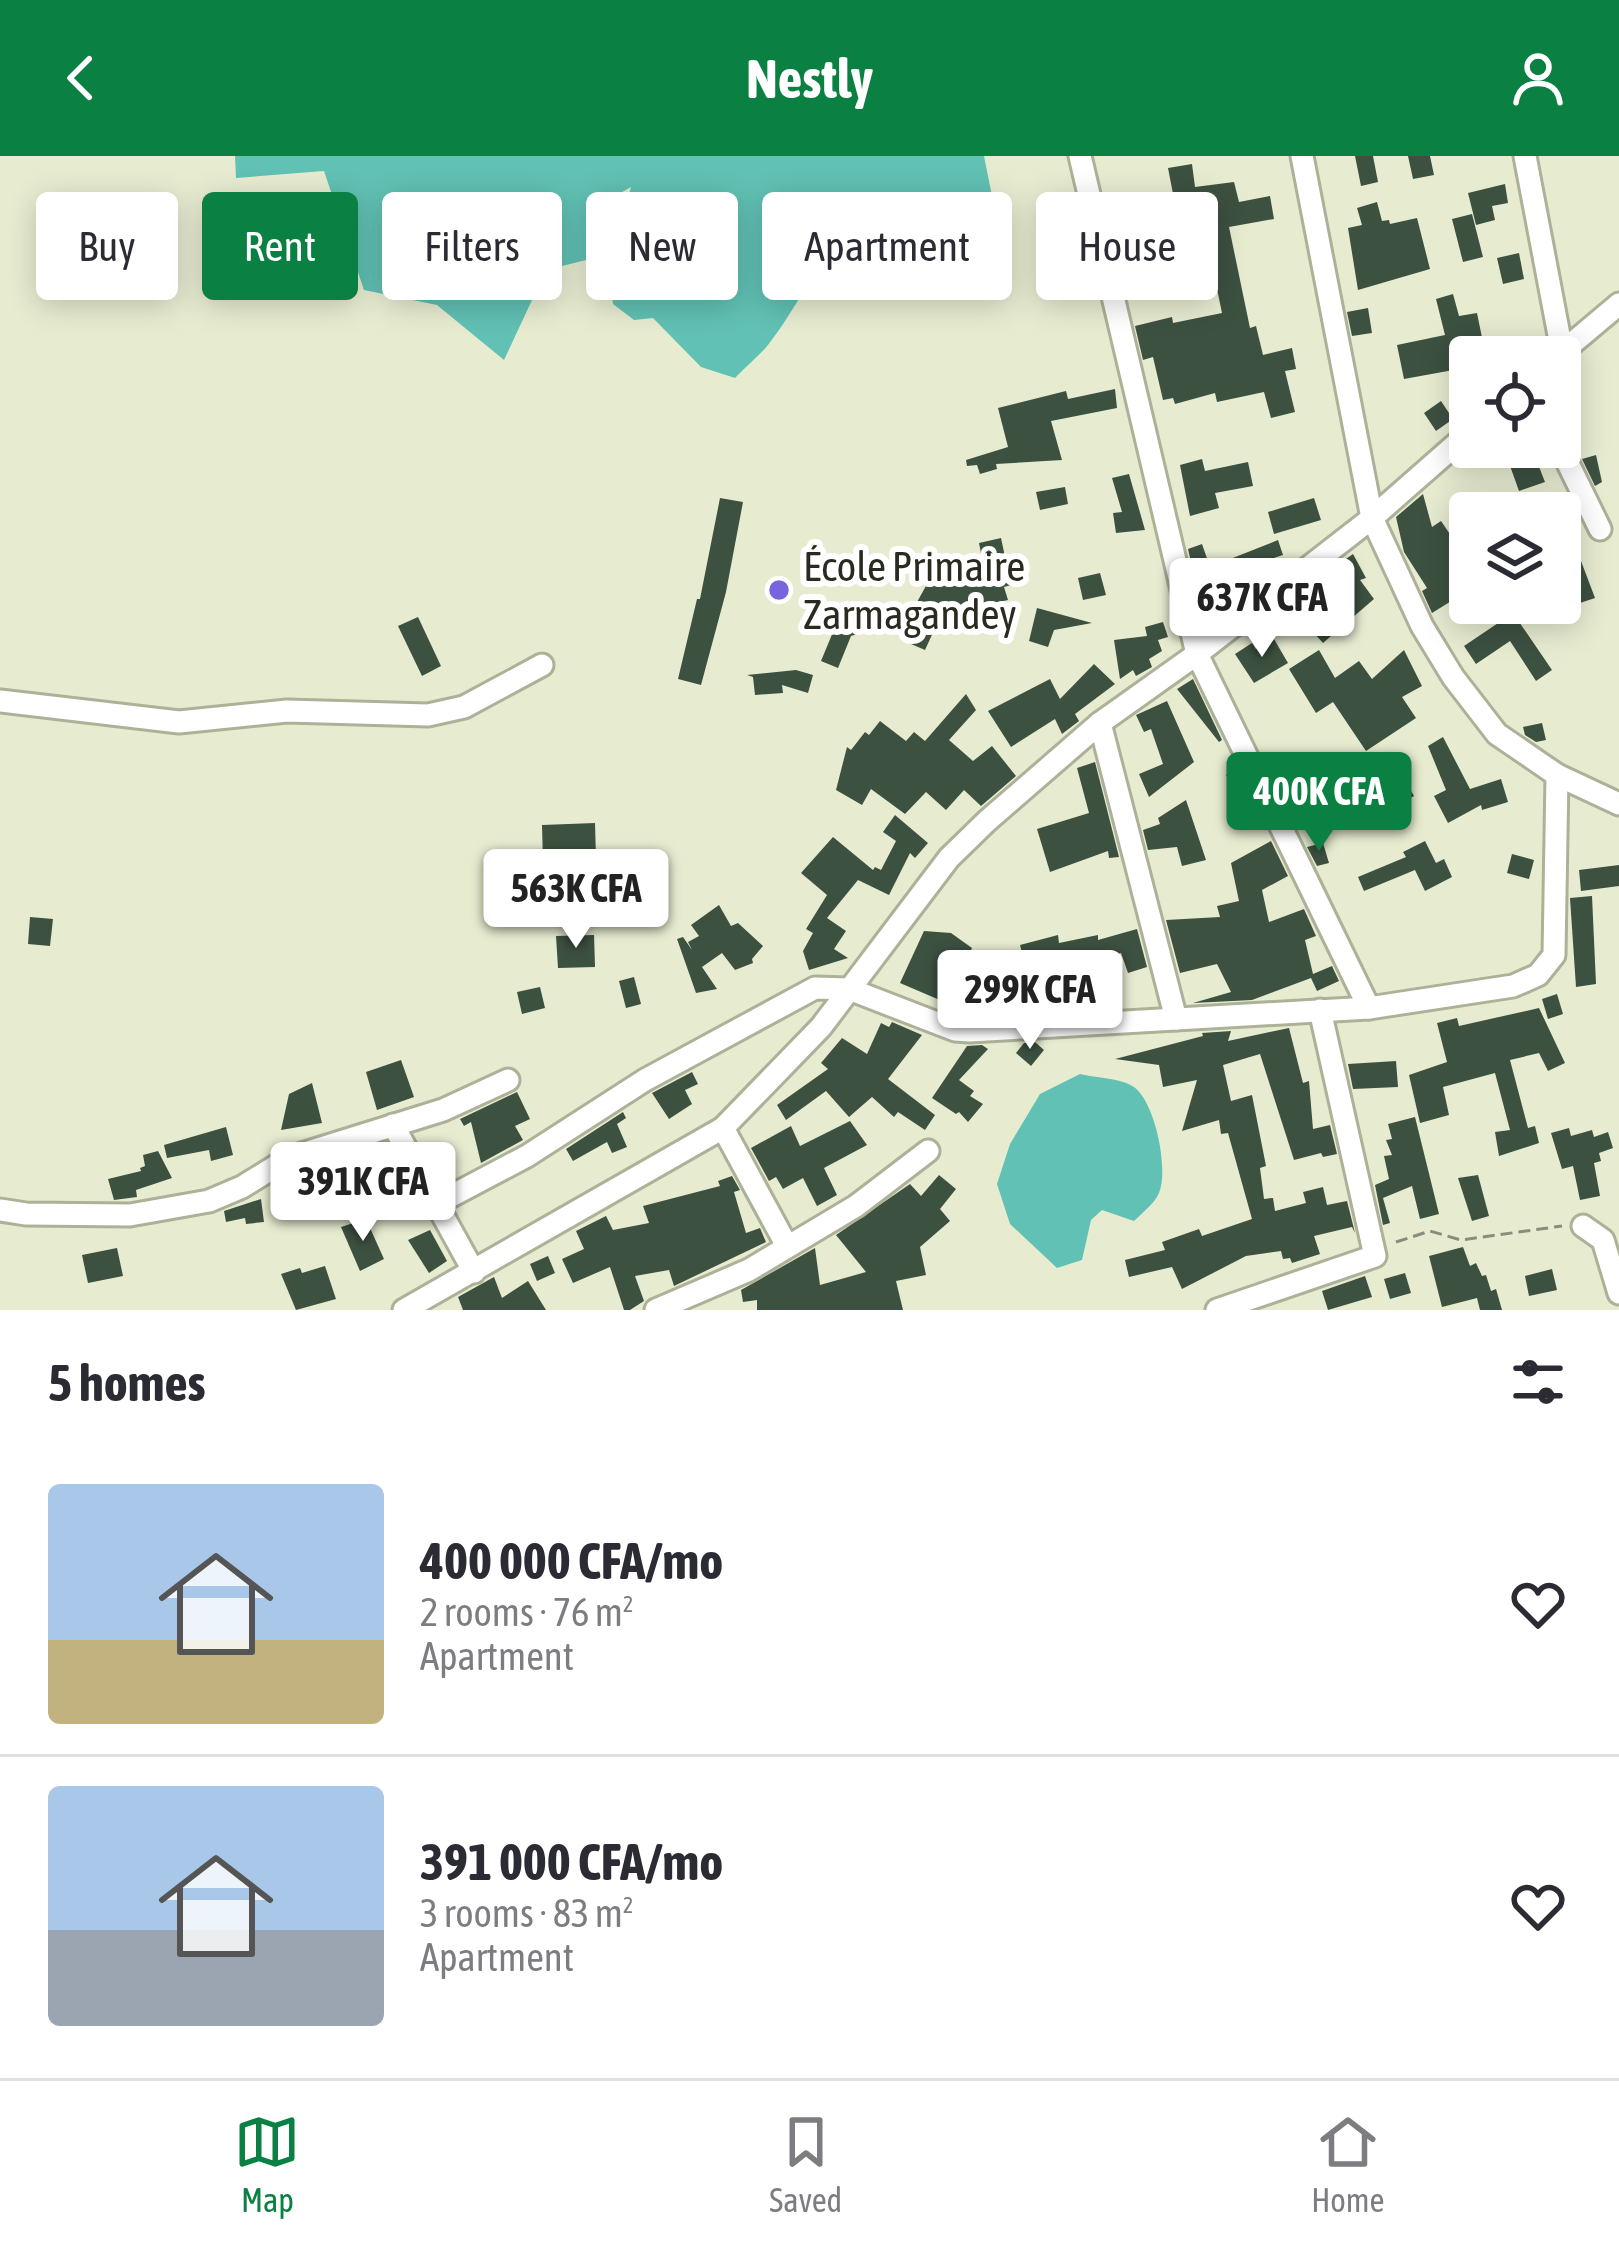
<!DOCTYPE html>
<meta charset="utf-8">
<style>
body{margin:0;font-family:"Asap Condensed",sans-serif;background:#f7f7f7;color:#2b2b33;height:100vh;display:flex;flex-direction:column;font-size:45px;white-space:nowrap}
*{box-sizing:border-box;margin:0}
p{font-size:39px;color:#7c7c81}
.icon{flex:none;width:66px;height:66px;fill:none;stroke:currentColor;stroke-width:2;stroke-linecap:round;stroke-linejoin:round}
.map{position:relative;height:1154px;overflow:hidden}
.side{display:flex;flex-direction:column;background:#fff;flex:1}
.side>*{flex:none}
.hud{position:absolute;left:36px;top:36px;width:1548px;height:108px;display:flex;gap:24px}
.controls{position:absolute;left:1449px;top:180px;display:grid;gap:24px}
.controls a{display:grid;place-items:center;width:132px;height:132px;border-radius:12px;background:#fff;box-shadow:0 6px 30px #0003;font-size:60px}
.price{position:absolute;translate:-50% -102px;padding:0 27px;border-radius:12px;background:#fff;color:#222;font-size:39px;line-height:78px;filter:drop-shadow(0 3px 6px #0008)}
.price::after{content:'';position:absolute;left:50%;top:72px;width:36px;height:27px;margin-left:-18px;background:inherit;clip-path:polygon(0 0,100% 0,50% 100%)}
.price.active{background:#0b8043;color:#fff}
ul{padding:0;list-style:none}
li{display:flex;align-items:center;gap:36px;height:300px;padding:0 48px}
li+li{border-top:3px solid #e1e1e2}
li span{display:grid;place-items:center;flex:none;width:336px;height:240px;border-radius:12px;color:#555}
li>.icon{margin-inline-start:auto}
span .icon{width:144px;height:144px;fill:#fffc;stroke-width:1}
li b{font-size:51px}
h2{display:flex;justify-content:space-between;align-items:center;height:144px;padding:0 48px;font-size:51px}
.chip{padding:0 42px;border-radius:12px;background:#fff;box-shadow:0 6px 30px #0003;font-size:42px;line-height:108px}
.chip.active{background:#0b8043;color:#fff}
header{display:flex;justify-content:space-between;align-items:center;height:156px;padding:0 48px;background:#0b8043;color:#fff;font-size:54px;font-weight:700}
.menu{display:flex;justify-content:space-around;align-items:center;height:168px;border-top:3px solid #e1e1e2;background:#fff;font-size:33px;color:#7c7c81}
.menu a{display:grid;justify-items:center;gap:6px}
.menu .active{color:#0b8043}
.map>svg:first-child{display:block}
.water{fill:#61c1b4}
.building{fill:#3d5141}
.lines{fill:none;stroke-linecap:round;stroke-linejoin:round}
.street-casing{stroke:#acb198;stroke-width:27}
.path{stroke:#898d7a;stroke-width:3;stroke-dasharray:12 6;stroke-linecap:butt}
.street{stroke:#fff;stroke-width:21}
.poi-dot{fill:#7765e0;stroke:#fff;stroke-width:4.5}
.labels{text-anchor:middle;stroke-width:12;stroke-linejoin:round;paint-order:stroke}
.poi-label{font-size:42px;fill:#292b20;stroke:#fff;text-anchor:start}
</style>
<header><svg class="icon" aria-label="back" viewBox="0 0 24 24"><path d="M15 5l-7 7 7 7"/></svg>Nestly<svg class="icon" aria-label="person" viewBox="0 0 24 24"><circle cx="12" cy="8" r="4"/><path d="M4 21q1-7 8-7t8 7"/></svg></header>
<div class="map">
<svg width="1619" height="1154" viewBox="0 0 1619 1154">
<rect width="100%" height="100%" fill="#e7ecd1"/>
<g class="water">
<path d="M 235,0 L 984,0 L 993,45 L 986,112 L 968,134 C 950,125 930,107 911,101 C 817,74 814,131 768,189 C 758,201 745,211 735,222 L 701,211 L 653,162 L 634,164 L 613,148 L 608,114 L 631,31 L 617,39 L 590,103 L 546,114 L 504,204 L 437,149 L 364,134 L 324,15 L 236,22 Z"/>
<path d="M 1080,918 C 1096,922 1121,922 1134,931 C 1155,946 1169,1013 1159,1037 C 1155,1047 1142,1057 1134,1065 L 1102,1054 L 1091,1064 L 1082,1104 L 1057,1112 L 1010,1068 L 997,1028 L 1010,988 L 1040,938 Z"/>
</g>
<g class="building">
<path d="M 1355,0 L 1373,0 L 1378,26 L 1361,30 Z"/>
<path d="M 1408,0 L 1430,0 L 1434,19 L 1413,23 Z"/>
<path d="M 1192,8 L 1195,31 L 1234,26 L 1239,46 L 1270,40 L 1274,63 L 1229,71 L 1250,172 L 1256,170 L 1263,199 L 1292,192 L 1296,213 L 1285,215 L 1295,256 L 1271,262 L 1264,236 L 1217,246 L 1215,237 L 1175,248 L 1173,242 L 1163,244 L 1153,201 L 1143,204 L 1135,170 L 1172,161 L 1173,167 L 1222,157 L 1213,114 L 1148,123 L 1143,99 L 1177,91 L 1165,45 L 1174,43 L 1168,12 Z"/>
<path d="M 1505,28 L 1508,47 L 1492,50 L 1495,64 L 1476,69 L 1468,37 Z"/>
<path d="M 1377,46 L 1382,65 L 1389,64 L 1390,68 L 1417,62 L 1430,113 L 1358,134 L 1348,72 L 1362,69 L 1357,52 Z"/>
<path d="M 1472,58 L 1483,101 L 1463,106 L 1452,63 Z"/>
<path d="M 1519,97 L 1524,123 L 1503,128 L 1497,102 Z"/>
<path d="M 1453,138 L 1459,160 L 1477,157 L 1486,201 L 1470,201 L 1470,211 L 1404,223 L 1397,189 L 1445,179 L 1436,143 Z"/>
<path d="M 1368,152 L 1372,177 L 1352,180 L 1347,156 Z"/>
<path d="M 1115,233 L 1117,252 L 1051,265 L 1062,304 L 996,308 L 997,313 L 980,318 L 977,309 L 967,310 L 966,304 L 1008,291 L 998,252 L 1066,235 L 1068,243 Z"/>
<path d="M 1441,245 L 1453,263 L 1436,275 L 1424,257 Z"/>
<path d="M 1534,298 L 1545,326 L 1519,335 L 1509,307 Z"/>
<path d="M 1596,299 L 1602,326 L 1595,330 L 1582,303 Z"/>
<path d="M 1202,303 L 1205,315 L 1248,306 L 1253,330 L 1215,337 L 1219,352 L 1190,360 L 1180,309 Z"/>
<path d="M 1129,318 L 1145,374 L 1116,377 L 1113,357 L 1122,356 L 1112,322 Z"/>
<path d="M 1065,331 L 1068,348 L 1040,354 L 1036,336 Z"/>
<path d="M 1423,338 L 1432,371 L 1441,365 L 1467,403 L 1455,411 L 1469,434 L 1432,457 L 1422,435 L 1427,432 L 1404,396 L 1396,361 Z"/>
<path d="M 1486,338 L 1498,357 L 1455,357 Z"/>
<path d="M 720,342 L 743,346 L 726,436 L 701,529 L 678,523 L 697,443 L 700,443 Z"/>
<path d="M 1314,342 L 1321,364 L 1274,378 L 1268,356 Z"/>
<path d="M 1001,382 L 1011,429 L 1004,431 L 1008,444 L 941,459 L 925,494 L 904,485 L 916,457 L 911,457 L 927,428 L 985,417 L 979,387 Z"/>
<path d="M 1278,384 L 1283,399 L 1249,410 L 1260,424 L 1245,436 L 1239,429 L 1205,465 L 1188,393 L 1202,388 L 1210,411 Z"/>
<path d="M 1578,397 L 1595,442 L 1574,449 L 1565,420 L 1560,422 L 1560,404 Z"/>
<path d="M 1353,398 L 1366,422 L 1360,424 L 1374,443 L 1323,487 L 1303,465 L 1334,435 L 1322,420 Z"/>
<path d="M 1100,417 L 1106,439 L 1083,444 L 1078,422 Z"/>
<path d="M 1037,452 L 1092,467 L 1054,474 L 1048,491 L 1029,485 Z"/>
<path d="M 848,457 L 857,478 L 851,480 L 838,512 L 821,505 L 833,476 L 829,465 Z"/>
<path d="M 1513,457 L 1552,514 L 1536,525 L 1510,485 L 1476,508 L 1464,490 Z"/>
<path d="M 418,461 L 441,510 L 422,520 L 398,470 Z"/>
<path d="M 1163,466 L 1168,481 L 1158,484 L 1162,495 L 1149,503 L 1152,511 L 1136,520 L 1133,514 L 1120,523 L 1114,484 L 1147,480 L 1145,471 Z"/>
<path d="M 1274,483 L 1288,507 L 1254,527 L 1235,498 L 1252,487 L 1256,493 Z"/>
<path d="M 1319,494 L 1335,522 L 1359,505 L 1372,523 L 1404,494 L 1422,530 L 1402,541 L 1416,562 L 1366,595 L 1333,546 L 1316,557 L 1289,513 Z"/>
<path d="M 1094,508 L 1115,528 L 1075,558 L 1079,565 L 1062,578 L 1055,563 L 1011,591 L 988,555 L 1050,523 L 1060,543 Z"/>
<path d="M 796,514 L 813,519 L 808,537 L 782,529 L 783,537 L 755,539 L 753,521 L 747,519 Z"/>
<path d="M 1193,523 L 1222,584 L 1219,586 L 1177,533 Z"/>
<path d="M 966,538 L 976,554 L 949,584 L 973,605 L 992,590 L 1016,620 L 981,650 L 964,634 L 946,654 L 926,636 L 905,658 L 871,633 L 862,649 L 836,634 L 847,591 L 851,594 L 865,576 L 869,579 L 880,565 L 906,585 L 914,576 L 925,585 Z"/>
<path d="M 1167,545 L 1194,606 L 1149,641 L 1139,618 L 1163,608 L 1151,573 L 1144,576 L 1136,559 Z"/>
<path d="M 1542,567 L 1546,584 L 1536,586 L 1525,579 L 1523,571 Z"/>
<path d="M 1443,581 L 1470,633 L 1501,623 L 1508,646 L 1482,654 L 1481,649 L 1448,667 L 1434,640 L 1446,634 L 1428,590 Z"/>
<path d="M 1095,606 L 1119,701 L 1109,702 L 1108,695 L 1050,716 L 1037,673 L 1089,657 L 1077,612 Z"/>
<path d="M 1236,612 L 1254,649 L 1248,653 L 1226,619 Z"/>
<path d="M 1401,618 L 1414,640 L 1394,651 L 1382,630 Z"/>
<path d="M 1186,644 L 1206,704 L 1182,710 L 1177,691 L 1148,694 L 1143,674 L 1160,668 L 1158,662 Z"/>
<path d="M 895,659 L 928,687 L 915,702 L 910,697 L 889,739 L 858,724 L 827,762 L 846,775 L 834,793 L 848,802 L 809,814 L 803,795 L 813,777 L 806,773 L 827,739 L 801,717 L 833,681 L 873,714 L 875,711 L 881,714 L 896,685 L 883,676 Z"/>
<path d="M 595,667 L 597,739 L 544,741 L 542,669 Z"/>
<path d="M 1271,685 L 1288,720 L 1262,734 L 1269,766 L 1304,753 L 1316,780 L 1305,784 L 1313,818 L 1332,810 L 1339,825 L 1317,835 L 1311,822 L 1252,844 L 1193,847 L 1231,836 L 1217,808 L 1180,817 L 1166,764 L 1220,761 L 1217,750 L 1239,745 L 1231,707 Z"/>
<path d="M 1425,685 L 1436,707 L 1444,703 L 1452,721 L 1425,735 L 1415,714 L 1364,735 L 1358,721 L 1406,701 L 1403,696 Z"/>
<path d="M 1323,687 L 1329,707 L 1317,710 L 1307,691 Z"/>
<path d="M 1512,698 L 1534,704 L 1529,723 L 1507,717 Z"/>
<path d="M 1619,709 L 1619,730 L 1581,735 L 1579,714 Z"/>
<path d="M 1592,740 L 1596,828 L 1576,831 L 1570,742 Z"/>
<path d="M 719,749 L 731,770 L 738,767 L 763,790 L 752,803 L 753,807 L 735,814 L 722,797 L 702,811 L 717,833 L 696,837 L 677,783 L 683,781 L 692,794 L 688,786 L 699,780 L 691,769 Z"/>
<path d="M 30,761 L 53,763 L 50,790 L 28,788 Z"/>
<path d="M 1137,773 L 1147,811 L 1128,817 L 1121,797 L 1029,824 L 1020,789 L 1058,779 L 1059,787 L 1098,779 L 1098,784 Z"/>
<path d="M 924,775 L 951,777 L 972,792 L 949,848 L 900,827 Z"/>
<path d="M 594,779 L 595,811 L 558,812 L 556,780 Z"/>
<path d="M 634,821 L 641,848 L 626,852 L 619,825 Z"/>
<path d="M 540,831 L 545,852 L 522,858 L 517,836 Z"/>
<path d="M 984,831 L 1010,832 L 1008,856 L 982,854 Z"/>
<path d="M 1557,838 L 1563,858 L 1548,863 L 1542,843 Z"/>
<path d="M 1539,852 L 1565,907 L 1548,915 L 1539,897 L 1510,904 L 1528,972 L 1535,970 L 1539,987 L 1499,1000 L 1495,976 L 1510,974 L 1495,917 L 1443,931 L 1449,959 L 1420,967 L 1409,919 L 1447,906 L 1437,867 L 1457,862 L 1459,870 Z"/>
<path d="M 892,866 L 922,879 L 888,923 L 935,959 L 925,974 L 898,956 L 894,961 L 872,941 L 849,961 L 826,935 L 786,964 L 777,949 L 828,913 L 821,907 L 842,882 L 867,898 L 881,867 L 889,871 Z"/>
<path d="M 1289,872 L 1303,927 L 1309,925 L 1313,973 L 1330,969 L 1337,998 L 1323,1001 L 1321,997 L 1294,1004 L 1260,898 L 1223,909 L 1231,945 L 1252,939 L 1266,1010 L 1260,1012 L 1264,1043 L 1273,1042 L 1275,1055 L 1306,1047 L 1303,1036 L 1323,1031 L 1327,1049 L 1347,1045 L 1355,1077 L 1352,1071 L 1314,1080 L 1320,1098 L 1292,1107 L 1290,1102 L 1283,1103 L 1281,1095 L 1246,1100 L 1182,1133 L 1172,1111 L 1129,1121 L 1125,1104 L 1165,1094 L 1162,1086 L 1199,1073 L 1202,1080 L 1252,1063 L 1228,977 L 1221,978 L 1219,964 L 1182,975 L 1197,924 L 1163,931 L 1159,909 L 1115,903 L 1203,880 L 1202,877 L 1231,875 L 1228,885 Z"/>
<path d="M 1035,886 L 1044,894 L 1031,910 L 1016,897 L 1024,887 Z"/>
<path d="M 982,889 L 988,893 L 959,924 L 974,935 L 970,940 L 983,948 L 968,966 L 959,956 L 956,958 L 932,942 L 967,890 Z"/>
<path d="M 401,904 L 414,941 L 377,954 L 366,916 Z"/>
<path d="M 1396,905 L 1398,931 L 1353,933 L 1348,908 Z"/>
<path d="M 692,916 L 698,928 L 685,934 L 692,948 L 669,963 L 652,937 Z"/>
<path d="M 312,927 L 322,967 L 281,974 L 289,938 Z"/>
<path d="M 517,936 L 530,963 L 515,970 L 523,984 L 481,1007 L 471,966 L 464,970 L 460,963 Z"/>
<path d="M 623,956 L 626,962 L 617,968 L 627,991 L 612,997 L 607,986 L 573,1005 L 566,993 Z"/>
<path d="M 1415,961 L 1439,1058 L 1420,1063 L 1412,1030 L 1383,1042 L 1390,1067 L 1383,1069 L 1375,1029 L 1389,1023 L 1384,1000 L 1392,999 L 1386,984 L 1392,983 L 1388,968 Z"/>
<path d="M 850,965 L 867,989 L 824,1012 L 837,1039 L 817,1050 L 803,1022 L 783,1033 L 776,1021 L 769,1025 L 751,992 L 791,970 L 800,990 Z"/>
<path d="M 226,971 L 233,999 L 211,1005 L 209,994 L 167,1002 L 164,989 Z"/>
<path d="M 1569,972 L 1571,980 L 1592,974 L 1594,981 L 1608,976 L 1613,992 L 1599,997 L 1601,1005 L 1594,1007 L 1600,1040 L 1580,1044 L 1573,1010 L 1562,1013 L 1551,977 Z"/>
<path d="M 158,995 L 172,1022 L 136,1034 L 137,1041 L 114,1044 L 108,1023 L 141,1015 L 140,1012 L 145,1010 L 143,999 Z"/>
<path d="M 340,1002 L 348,1026 L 354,1024 L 361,1041 L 325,1048 L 307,1012 Z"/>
<path d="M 939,1019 L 956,1033 L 940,1053 L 950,1065 L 920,1091 L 926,1119 L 896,1125 L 903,1154 L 757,1154 L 757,1144 L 743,1146 L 741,1134 L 815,1092 L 820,1129 L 866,1116 L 836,1079 L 910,1028 L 921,1040 Z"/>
<path d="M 1478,1019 L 1489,1060 L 1472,1065 L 1458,1022 Z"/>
<path d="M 732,1020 L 740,1034 L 734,1036 L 746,1077 L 760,1072 L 766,1086 L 674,1130 L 669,1114 L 635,1120 L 644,1145 L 630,1154 L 624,1154 L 610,1111 L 573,1127 L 562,1103 L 584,1093 L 576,1075 L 606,1060 L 613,1074 L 649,1067 L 643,1050 L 720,1030 L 718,1025 Z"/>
<path d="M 261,1043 L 264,1066 L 246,1068 L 245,1062 L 226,1066 L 224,1055 Z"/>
<path d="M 366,1063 L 384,1103 L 360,1115 L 341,1071 Z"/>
<path d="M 430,1074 L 447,1105 L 429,1117 L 408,1084 Z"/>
<path d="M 1463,1091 L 1470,1110 L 1476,1107 L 1482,1120 L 1486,1119 L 1491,1135 L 1496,1133 L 1502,1154 L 1480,1154 L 1477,1142 L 1442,1151 L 1429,1100 Z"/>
<path d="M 117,1092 L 123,1120 L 88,1127 L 82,1099 Z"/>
<path d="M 548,1100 L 555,1117 L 537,1125 L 530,1108 Z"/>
<path d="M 325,1110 L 336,1143 L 296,1154 L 281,1118 L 300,1112 L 302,1117 Z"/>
<path d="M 1552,1113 L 1557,1134 L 1529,1140 L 1525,1120 Z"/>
<path d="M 1405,1117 L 1411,1137 L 1390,1143 L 1384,1123 Z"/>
<path d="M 1365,1120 L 1372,1141 L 1328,1154 L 1322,1135 Z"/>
<path d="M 494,1121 L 502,1142 L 528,1125 L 546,1154 L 463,1154 L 458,1141 Z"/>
</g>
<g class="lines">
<g class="street-casing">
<g id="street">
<path d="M 1080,0 L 1197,498 L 1369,852"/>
<path d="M 1302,0 L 1372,362 L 1422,470 L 1453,521 L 1497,578 L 1557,619 L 1619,648"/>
<path d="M 1525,0 L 1562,195"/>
<path d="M 1556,201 L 1619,148"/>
<path d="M 1560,291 L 1600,373"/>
<path d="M 0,545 L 179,566 L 287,555 L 428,559 L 464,551 L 542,509"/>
<path d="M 1100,567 L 1176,863"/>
<path d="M 393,969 L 474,1116"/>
<path d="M 723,972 L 787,1090"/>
<path d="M 438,1047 L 527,1000 L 645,924 L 815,832 L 849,833 L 955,874 L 970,875 L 1369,852 L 1513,830 L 1538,819 L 1554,799 L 1557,619"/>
<path d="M 0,1054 L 26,1058 L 130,1059 L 209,1045 L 242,1031 L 289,1002 L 443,954 L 508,924"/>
<path d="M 1583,1070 L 1603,1084 L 1619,1137"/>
<path d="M 404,1154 L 723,972 L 821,871 L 949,702 L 987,665 L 1100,567 L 1197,498 L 1372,362 L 1470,276"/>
<path d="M 656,1154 L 749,1114 L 856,1050 L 928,995"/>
<path d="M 1217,1154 L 1375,1100 L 1320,854"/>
</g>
</g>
<path class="path" d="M 1396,1086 L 1430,1075 L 1461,1084 L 1562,1070"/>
<use href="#street" class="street"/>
</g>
<circle class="poi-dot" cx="779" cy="434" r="12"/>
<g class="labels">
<g class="poi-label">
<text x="803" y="425">École Primaire<tspan x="803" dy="48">Zarmagandey</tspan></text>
</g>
</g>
</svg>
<div class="controls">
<a><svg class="icon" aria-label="locate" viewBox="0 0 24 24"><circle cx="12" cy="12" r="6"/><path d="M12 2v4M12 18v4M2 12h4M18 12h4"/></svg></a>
<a><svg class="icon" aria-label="layers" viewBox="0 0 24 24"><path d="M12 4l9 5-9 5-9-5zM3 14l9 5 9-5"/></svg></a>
</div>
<b class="price" style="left:1262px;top:504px">637K CFA</b>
<b class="price active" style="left:1319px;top:698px">400K CFA</b>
<b class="price" style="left:576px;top:795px">563K CFA</b>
<b class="price" style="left:1030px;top:896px">299K CFA</b>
<b class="price" style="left:363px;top:1088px">391K CFA</b>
<div class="hud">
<a class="chip">Buy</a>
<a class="chip active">Rent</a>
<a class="chip">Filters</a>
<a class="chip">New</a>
<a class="chip">Apartment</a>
<a class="chip">House</a>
</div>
</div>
<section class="side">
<h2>5 homes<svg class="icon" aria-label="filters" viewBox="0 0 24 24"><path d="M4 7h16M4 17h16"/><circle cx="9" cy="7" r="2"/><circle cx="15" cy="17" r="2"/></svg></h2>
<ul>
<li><span style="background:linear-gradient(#a9c7e8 65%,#c2b280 0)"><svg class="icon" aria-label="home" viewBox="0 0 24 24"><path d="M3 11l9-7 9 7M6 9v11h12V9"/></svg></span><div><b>400 000 CFA/mo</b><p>2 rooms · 76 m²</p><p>Apartment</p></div><svg class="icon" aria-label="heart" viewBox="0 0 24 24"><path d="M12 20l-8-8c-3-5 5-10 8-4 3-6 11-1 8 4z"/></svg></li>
<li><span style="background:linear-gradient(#a9c7e8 60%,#9aa5b1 0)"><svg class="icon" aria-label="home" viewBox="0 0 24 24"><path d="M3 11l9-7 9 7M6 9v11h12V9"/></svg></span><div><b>391 000 CFA/mo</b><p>3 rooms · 83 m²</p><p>Apartment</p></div><svg class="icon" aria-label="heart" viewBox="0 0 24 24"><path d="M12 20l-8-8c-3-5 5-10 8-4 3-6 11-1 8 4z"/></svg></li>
</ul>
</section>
<nav class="menu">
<a class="active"><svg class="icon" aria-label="map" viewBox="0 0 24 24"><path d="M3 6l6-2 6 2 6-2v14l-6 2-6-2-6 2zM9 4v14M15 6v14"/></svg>Map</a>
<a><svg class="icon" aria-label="saved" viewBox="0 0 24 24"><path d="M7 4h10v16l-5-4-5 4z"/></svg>Saved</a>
<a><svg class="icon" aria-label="home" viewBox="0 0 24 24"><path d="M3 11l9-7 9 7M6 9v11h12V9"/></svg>Home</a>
</nav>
